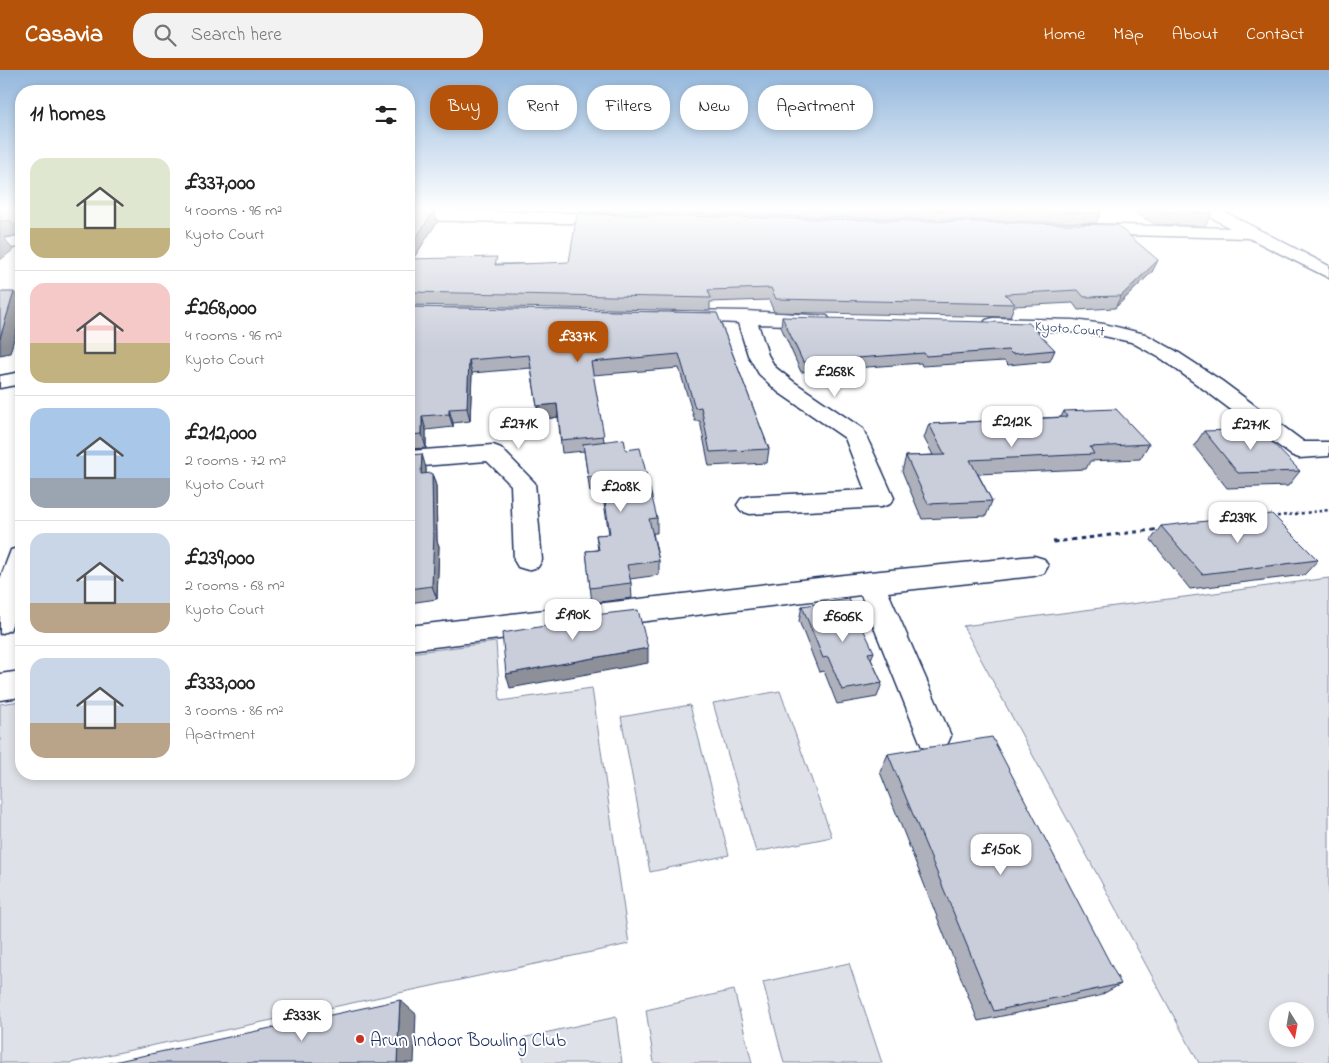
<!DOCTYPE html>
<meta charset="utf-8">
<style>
body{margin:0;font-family:"Indie Flower",sans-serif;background:#f2f2f2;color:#222;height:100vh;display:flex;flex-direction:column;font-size:19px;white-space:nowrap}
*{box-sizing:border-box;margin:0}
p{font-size:16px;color:#767676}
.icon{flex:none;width:28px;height:28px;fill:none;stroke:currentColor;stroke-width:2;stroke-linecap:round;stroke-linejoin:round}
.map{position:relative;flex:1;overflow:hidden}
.drawer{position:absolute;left:15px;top:15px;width:400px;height:695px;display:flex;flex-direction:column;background:#fff;border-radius:20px;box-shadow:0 2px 8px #0003}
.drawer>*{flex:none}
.top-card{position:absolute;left:430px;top:15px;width:475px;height:45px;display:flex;gap:10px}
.needle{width:32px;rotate:169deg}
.fabs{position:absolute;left:1269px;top:932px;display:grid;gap:10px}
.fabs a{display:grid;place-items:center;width:45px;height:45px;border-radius:50%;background:#fff;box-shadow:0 2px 8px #0003;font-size:25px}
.price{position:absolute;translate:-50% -42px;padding:0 11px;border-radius:10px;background:#fff;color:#222;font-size:16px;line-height:32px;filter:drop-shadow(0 1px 2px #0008)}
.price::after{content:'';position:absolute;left:50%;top:30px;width:15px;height:11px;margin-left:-8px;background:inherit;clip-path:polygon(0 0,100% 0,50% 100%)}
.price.selected{background:#b45309;color:#fff}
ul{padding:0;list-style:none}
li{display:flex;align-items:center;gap:15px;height:125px;padding:0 15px}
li+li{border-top:1px solid #e0e0e0}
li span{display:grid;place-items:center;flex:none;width:140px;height:100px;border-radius:15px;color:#555}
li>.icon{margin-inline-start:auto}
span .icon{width:60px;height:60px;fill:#fffc;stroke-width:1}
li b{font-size:21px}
h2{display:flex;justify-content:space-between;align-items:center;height:60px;padding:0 15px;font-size:21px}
.pill{padding:0 18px;border-radius:20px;background:#fff;box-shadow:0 2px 8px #0003;font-size:18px;line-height:45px}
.pill.selected{background:#b45309;color:#fff}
header{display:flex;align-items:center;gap:30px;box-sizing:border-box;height:70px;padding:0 25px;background:#b45309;color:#fff}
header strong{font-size:24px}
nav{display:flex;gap:28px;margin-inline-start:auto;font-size:18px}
.search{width:350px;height:45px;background:#f2f2f2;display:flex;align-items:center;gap:12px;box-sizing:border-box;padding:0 18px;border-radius:20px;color:#767676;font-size:19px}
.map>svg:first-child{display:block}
.green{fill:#dee1e7;stroke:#7c88a2;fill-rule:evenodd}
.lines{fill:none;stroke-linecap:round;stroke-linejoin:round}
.minor-casing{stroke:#1b2f5e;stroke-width:3}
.path-far1{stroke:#1b2f5e;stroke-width:2.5;stroke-dasharray:3 3;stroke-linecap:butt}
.path{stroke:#1b2f5e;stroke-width:3;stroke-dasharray:4.5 4.5;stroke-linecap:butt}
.minor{fill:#fff;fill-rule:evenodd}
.wall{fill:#aeb1bb;stroke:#1b2f5e}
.shaded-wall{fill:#8d9099;stroke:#1b2f5e}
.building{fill:#caceda;stroke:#1b2f5e}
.poi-dot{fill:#c8321e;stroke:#fff;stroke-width:2}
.labels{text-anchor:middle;stroke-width:4;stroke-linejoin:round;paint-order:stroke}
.far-street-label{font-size:14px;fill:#1b2f5e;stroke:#fff}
.near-poi-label{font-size:19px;fill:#1b2f5e;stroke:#fff;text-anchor:start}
</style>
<header>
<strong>Casavia</strong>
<div class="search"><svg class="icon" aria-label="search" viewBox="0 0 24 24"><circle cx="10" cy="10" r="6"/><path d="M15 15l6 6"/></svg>Search here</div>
<nav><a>Home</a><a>Map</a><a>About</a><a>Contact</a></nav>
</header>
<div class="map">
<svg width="1329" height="993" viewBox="0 0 1329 993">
<rect width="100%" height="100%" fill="#fff"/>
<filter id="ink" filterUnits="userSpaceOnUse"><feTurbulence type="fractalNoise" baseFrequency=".02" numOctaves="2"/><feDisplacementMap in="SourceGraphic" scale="10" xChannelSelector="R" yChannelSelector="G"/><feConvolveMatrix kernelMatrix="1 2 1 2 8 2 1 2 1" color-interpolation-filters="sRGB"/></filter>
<g filter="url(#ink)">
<g class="green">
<path d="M 1329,508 L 1329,993 L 1199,993 L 963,556 ZM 1278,941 L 1305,941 L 1305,969 L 1278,969 Z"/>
<path d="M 496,572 L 500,631 L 592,618 L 629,874 L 70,993 L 0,993 L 0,634 L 21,631 L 21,704 L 409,704 L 409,583 Z"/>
<path d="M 780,621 L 832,767 L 756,782 L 713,633 Z"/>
<path d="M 690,635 L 729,785 L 650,802 L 621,647 Z"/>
<path d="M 849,893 L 882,993 L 784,993 L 763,912 Z"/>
<path d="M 734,920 L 752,993 L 654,993 L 646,940 Z"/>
<path d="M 616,947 L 622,993 L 523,993 L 522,968 Z"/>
</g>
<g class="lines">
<g class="minor-casing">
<g id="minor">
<path d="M 1199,139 L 1219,139 L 1329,196 L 1329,208 L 1249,168 L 1085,164 L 1079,162 L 1077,159 L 1079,156 L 1085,154 L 1230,158 L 1202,142 Z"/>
<path d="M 409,140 L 612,144 L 618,146 L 620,149 L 618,152 L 612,154 L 409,150 Z"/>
<path d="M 21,167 L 21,177 L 0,179 L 0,169 Z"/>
<path d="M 680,240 L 746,241 L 827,246 L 830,250 L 827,254 L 820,256 L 758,254 L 768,285 L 775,297 L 794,312 L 863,359 L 894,428 L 890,434 L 881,437 L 750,444 L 741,441 L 737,435 L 741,429 L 750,426 L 865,420 L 845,368 L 778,322 L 759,304 L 748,285 L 738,253 L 673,250 L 670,246 L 673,242 Z"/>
<path d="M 993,248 L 1073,250 L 1104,254 L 1145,264 L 1176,281 L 1222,311 L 1304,372 L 1329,372 L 1329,386 L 1299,388 L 1291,385 L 1206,321 L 1162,289 L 1131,272 L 1104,266 L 1073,262 L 986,258 L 983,254 L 986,250 Z"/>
<path d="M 21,302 L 21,314 L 0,318 L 0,306 Z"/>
<path d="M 493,375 L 501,378 L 535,413 L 542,490 L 538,497 L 528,500 L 518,497 L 514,490 L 511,415 L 487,391 L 409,397 L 409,381 Z"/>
<path d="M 21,477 L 21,531 L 10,560 L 0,564 L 0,509 L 11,480 Z"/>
<path d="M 1034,486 L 1044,489 L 1048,496 L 1044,503 L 1034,506 L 888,522 L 951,666 L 946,677 L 934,681 L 922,677 L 861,525 L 409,580 L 409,556 L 870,502 Z"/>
<path d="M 21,601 L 21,627 L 0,630 L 0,604 Z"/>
</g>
</g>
<path class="path-far1" d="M 1271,447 L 1329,440"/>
<path class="path" d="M 1053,472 L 1161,459"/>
<use href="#minor" class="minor"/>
</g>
<g class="wall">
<path d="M 580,139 L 1097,139 L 1101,143 L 1096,153 L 580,142 Z"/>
<path d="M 1128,139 L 1212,139 L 1212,143 L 1205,156 L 1155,154 Z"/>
<path d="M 409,140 L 434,141 L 437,152 L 413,189 L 498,194 L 1158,190 L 1152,202 L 1115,238 L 1078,240 L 1073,233 L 1014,236 L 1010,247 L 774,242 L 769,230 L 710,232 L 710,241 L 409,235 Z"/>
<path d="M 409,237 L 717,243 L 769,379 L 767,393 L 709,396 L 700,351 L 695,351 L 679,298 L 593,305 L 604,371 L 626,380 L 657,448 L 657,463 L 653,463 L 659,491 L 659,505 L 630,509 L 631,513 L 632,528 L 592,533 L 586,481 L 598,480 L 596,465 L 609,464 L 602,421 L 590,422 L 584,381 L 562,383 L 558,347 L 539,350 L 531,298 L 472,303 L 470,351 L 453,353 L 453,357 L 426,360 L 426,378 L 409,379 Z"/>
<path d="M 782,247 L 1055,280 L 1050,291 L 1008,295 L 1004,291 L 922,296 L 921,293 L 801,302 L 781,257 Z"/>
<path d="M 1064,341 L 1149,374 L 1140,389 L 1090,391 L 1086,399 L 978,404 L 992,431 L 986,446 L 922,449 L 902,401 L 906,386 L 933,385 L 924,368 L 929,354 L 1061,347 Z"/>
<path d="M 1204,361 L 1300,401 L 1288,416 L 1227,418 L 1194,376 Z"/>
<path d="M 409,385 L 426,398 L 426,404 L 432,403 L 436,416 L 437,471 L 439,476 L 437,529 L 409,533 Z"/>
<path d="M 1161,456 L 1318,490 L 1304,505 L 1190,519 L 1151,470 Z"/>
<path d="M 802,536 L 874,582 L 871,589 L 882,613 L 877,627 L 837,634 L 824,601 L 819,602 L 799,551 Z"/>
<path d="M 888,684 L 1121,914 L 1099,926 L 978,951 L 880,702 Z"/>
</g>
<g class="shaded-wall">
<path d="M 434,141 L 437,152 L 409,195 L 409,178 Z"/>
<path d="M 21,149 L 21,169 L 19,165 L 4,167 L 13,180 L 0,190 L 0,151 Z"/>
<path d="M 1158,190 L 1152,202 L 1115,238 L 1121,226 Z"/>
<path d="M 14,222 L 21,232 L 21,245 L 10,283 L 0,285 L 0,268 Z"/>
<path d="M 469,290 L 472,303 L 470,351 L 467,338 Z"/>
<path d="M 557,334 L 558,347 L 539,350 L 537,336 Z"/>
<path d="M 449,339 L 453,353 L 453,357 L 449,344 Z"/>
<path d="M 422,346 L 426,360 L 426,378 L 422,364 Z"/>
<path d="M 422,384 L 426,398 L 426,418 L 421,404 Z"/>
<path d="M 432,403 L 436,416 L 437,471 L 439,476 L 437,529 L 432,516 Z"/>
<path d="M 648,578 L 648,593 L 510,618 L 506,604 Z"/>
<path d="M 400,930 L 416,944 L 414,993 L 397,993 Z"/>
</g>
<g class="building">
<path d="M 0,139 L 21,139 L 21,149 L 13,156 L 11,150 L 0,151 Z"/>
<path d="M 926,139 L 1097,139 L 1101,143 Z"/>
<path d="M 1156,139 L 1212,139 L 1213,140 L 1212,143 L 1161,142 Z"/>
<path d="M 409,140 L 434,141 L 409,178 Z"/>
<path d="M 577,144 L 1117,155 L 1158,190 L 1121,226 L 1084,227 L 1078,220 L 1005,224 L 1015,234 L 776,229 L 771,218 L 708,220 L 711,228 L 409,222 L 409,189 L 497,187 L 495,195 L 569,192 Z"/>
<path d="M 0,222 L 14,222 L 0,268 Z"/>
<path d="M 409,237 L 717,243 L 769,379 L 710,382 L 701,337 L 695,338 L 679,284 L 591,292 L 604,366 L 561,370 L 557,334 L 537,336 L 529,285 L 469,290 L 467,338 L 449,339 L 449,344 L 422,346 L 422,364 L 409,365 Z"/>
<path d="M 782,247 L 1029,253 L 1055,280 L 1012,284 L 1008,280 L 926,286 L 924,283 L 803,292 Z"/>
<path d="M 1116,339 L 1149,374 L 1090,377 L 1094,384 L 970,390 L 992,431 L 928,434 L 906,386 L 945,385 L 929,354 L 1067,347 L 1064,341 Z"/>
<path d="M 1259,359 L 1300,401 L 1238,403 L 1204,361 Z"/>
<path d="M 624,369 L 626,380 L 640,378 L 657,448 L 649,449 L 659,491 L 627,495 L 631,513 L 590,518 L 586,481 L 599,480 L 596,465 L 610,464 L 601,406 L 588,407 L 583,374 Z"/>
<path d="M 422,384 L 421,404 L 432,403 L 433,463 L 434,463 L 432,516 L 409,519 L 409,385 Z"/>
<path d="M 1272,444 L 1318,490 L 1202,504 L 1161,456 Z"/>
<path d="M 849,529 L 874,582 L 868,583 L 882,613 L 842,620 L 828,587 L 823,588 L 802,536 Z"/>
<path d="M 638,540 L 648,578 L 506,604 L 502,563 L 594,548 L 594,545 Z"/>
<path d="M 992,667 L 1121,914 L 994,941 L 888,684 Z"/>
<path d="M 400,930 L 397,993 L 109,993 Z"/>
</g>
</g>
<linearGradient id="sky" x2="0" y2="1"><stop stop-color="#93b7dc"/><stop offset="0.5" stop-color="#fff"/><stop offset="1" stop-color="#fff" stop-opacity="0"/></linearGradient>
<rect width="1329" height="278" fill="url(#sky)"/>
<circle class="poi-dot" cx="360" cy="969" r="5"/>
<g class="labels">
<g class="far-street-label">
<text transform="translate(1070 258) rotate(5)" y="5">Kyoto Court</text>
</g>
<g class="near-poi-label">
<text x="370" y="976">Arun Indoor Bowling Club</text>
</g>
</g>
</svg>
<div class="fabs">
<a><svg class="needle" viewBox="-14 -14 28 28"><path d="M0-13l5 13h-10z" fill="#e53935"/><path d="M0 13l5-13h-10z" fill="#767676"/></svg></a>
</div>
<b class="price selected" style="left:578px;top:293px">£337K</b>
<b class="price" style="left:835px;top:328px">£268K</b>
<b class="price" style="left:1012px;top:378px">£212K</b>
<b class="price" style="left:519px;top:380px">£271K</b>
<b class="price" style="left:1251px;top:381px">£271K</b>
<b class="price" style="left:621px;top:443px">£208K</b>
<b class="price" style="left:1238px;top:474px">£239K</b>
<b class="price" style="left:573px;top:571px">£190K</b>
<b class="price" style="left:843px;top:573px">£606K</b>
<b class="price" style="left:1001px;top:806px">£150K</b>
<b class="price" style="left:302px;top:972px">£333K</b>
<div class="top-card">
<a class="pill selected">Buy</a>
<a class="pill">Rent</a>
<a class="pill">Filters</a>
<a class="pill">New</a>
<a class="pill">Apartment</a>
</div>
<section class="drawer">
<h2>11 homes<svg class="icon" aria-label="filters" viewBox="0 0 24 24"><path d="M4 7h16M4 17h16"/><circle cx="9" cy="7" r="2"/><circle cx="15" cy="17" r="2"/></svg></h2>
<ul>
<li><span style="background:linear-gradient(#dfe7d0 70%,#c2b280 0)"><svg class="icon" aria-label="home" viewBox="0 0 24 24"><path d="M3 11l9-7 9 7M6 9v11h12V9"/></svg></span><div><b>£337,000</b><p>4 rooms · 96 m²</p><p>Kyoto Court</p></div></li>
<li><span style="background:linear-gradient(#f6c9c9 60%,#c2b280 0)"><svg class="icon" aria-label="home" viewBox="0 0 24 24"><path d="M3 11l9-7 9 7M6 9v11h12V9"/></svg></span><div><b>£268,000</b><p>4 rooms · 96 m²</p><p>Kyoto Court</p></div></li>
<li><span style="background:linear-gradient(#a9c7e8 70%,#9aa5b1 0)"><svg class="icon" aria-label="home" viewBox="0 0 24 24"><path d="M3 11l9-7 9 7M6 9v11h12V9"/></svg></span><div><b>£212,000</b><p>2 rooms · 72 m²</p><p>Kyoto Court</p></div></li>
<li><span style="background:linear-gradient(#c9d6e8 70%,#b9a48a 0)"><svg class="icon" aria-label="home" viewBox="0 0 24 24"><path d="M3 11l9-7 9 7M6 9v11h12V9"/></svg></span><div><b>£239,000</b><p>2 rooms · 68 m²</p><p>Kyoto Court</p></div></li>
<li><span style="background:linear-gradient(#c9d6e8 65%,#b9a48a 0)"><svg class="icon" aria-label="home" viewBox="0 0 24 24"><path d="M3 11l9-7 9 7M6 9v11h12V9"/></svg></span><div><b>£333,000</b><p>3 rooms · 86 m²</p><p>Apartment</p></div></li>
</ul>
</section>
</div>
